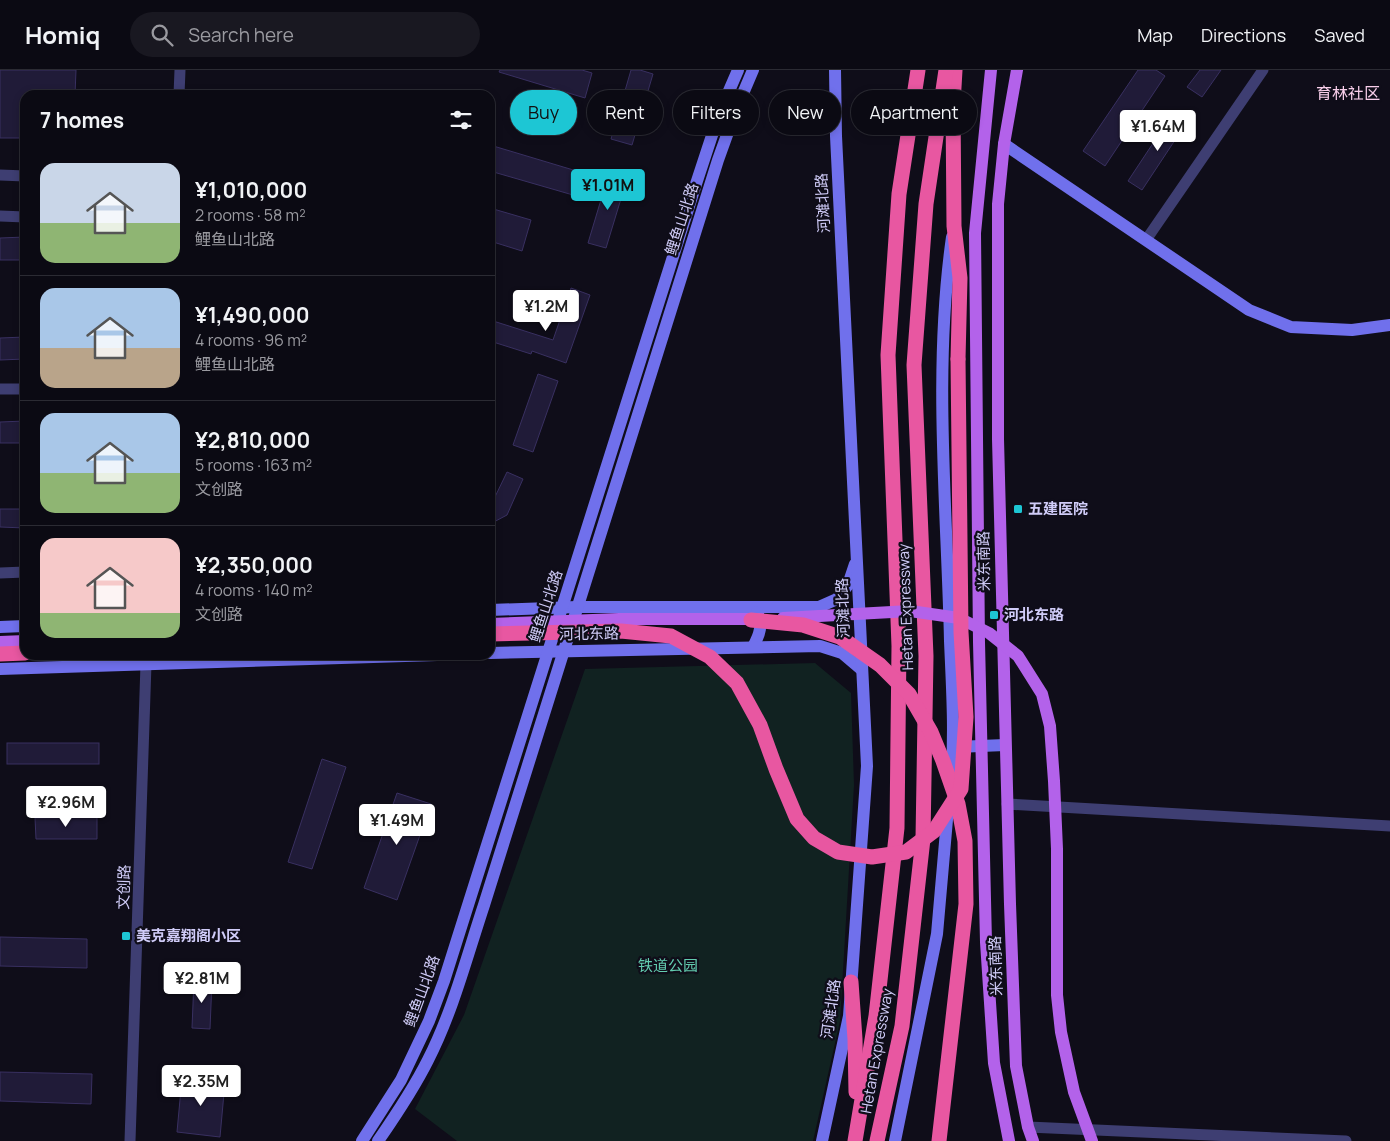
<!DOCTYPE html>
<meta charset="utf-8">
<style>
body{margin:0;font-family:Manrope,"Noto Sans SC",sans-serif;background:#191821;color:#f1f3f6;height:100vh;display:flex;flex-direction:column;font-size:19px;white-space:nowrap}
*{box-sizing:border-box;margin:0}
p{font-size:16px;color:#9a9aa0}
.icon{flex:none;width:28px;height:28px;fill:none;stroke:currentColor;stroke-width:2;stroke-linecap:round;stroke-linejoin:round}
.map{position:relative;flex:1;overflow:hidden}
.panel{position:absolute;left:20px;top:20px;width:475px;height:570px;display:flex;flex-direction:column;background:#0b0a13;border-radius:15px;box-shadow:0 2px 8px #0003,0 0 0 1px #2b2b33}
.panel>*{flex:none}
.top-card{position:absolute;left:510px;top:20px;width:475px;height:45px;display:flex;gap:10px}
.price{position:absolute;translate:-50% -42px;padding:0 11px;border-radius:5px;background:#fff;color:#222;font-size:16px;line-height:32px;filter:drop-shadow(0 1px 2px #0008)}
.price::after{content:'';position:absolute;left:50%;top:30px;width:15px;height:11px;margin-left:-8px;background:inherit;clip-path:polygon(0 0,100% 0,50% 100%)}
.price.active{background:#1dc6d4;color:#111}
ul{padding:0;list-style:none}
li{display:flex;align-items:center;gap:15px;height:125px;padding:0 20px}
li+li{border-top:1px solid #2b2b33}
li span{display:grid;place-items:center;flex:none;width:140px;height:100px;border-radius:15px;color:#555}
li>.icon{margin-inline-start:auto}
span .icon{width:60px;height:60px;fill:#fffc;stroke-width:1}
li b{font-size:21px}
h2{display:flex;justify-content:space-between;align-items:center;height:60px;padding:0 20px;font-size:21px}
.chip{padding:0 18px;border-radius:22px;background:#0b0a13;box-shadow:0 2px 8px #0003,0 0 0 1px #2b2b33;font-size:18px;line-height:45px}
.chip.active{background:#1dc6d4;color:#111}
header{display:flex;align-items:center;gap:30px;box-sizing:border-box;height:70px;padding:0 25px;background:#0b0a13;border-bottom:1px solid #2b2b33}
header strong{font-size:24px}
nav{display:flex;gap:28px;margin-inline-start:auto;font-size:18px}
.search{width:350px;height:45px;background:#191821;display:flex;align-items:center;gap:12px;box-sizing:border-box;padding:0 18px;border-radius:28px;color:#9a9aa0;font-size:19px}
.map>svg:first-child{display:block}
.green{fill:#112221}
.building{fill:#201b38;stroke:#393061}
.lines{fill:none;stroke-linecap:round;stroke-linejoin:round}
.street{stroke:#3e3e72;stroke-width:11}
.secondary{stroke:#7070ec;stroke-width:12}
.primary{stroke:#b362ea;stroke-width:12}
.highway{stroke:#e857a1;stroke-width:15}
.primary-bridge{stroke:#b362ea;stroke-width:12}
.highway-bridge{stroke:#e857a1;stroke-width:15}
.poi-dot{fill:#1dc6d4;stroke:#0f0d19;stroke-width:2}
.labels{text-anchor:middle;stroke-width:4.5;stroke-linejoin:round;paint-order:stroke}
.street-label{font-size:15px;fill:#d0ccf8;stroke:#0f0d19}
.poi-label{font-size:15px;font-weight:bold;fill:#d0ccf8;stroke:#0f0d19;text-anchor:start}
.park-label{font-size:15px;fill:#63cdb0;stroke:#0f0d19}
.neighbourhood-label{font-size:16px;fill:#f8ceea;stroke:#0f0d19}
</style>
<header>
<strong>Homiq</strong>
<div class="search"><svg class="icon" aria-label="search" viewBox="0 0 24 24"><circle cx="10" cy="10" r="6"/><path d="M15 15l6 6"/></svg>Search here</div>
<nav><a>Map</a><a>Directions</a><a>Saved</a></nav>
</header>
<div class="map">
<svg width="1390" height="1071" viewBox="0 0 1390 1071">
<rect width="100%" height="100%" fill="#0f0d19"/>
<path class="green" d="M 815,593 L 851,623 L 854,715 L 840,951 L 813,1071 L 457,1071 L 415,1039 L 464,945 L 585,599 Z"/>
<g class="building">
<path d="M 0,0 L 76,0 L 75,25 L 25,25 L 25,68 L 0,68 Z"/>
<path d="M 500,0 L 582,0 L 592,3 L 585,28 L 499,2 Z"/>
<path d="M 631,0 L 640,0 L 653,4 L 632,75 L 611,69 Z"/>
<path d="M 1138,0 L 1156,0 L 1165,6 L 1105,96 L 1083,81 Z"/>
<path d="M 1200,0 L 1221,0 L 1202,27 L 1187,17 Z"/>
<path d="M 1173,43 L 1187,52 L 1142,120 L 1128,111 Z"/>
<path d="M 490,75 L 580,102 L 573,125 L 490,101 Z"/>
<path d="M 609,103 L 627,109 L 606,178 L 588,173 Z"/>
<path d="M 490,138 L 531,150 L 522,181 L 490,171 Z"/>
<path d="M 25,167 L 25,190 L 0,190 L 0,168 Z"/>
<path d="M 571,218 L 590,225 L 566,293 L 532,281 L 531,284 L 490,271 L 490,250 L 553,270 Z"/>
<path d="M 25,267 L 25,289 L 0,290 L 0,268 Z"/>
<path d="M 538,304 L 558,311 L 533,382 L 513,375 Z"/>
<path d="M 25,351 L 25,373 L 0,373 L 0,352 Z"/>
<path d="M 507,402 L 523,409 L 507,445 L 490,454 L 490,434 L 493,431 Z"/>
<path d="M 0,439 L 25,439 L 25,458 L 0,457 Z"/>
<rect x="7" y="673" width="92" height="21"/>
<path d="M 322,689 L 346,697 L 312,799 L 288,792 Z"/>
<path d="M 397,723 L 431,734 L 397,830 L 364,818 Z"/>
<path d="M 97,747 L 97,769 L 36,769 L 35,748 Z"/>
<path d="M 0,867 L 87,869 L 87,898 L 0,896 Z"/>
<path d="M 194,910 L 212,911 L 210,959 L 192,958 Z"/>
<path d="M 0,1002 L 92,1004 L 91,1034 L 0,1031 Z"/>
<path d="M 182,1008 L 225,1012 L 220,1067 L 177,1062 Z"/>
</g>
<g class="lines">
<g class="street">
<path d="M 179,25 L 180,0"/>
<path d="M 0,105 L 25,106"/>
<path d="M 0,146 L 25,147"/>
<path d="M 1146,170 L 1263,0"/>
<path d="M 0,319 L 25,319"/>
<path d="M 0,503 L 25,502"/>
<path d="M 1007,734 L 1390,756"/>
<path d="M 1028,1057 L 1346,1071"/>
<path d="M 130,1071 L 146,594 L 148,585"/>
</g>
<g class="secondary">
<path d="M 1004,74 L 1249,240 L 1291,257 L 1352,260 L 1390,255"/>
<path d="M 490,540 L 577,537 L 819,537 L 837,529 L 848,515 L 855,494"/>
<path d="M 0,557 L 25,556"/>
<path d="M 753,577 C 760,564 763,555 757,542"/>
<path d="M 490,583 L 820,576 L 842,583 L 862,600"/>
<path d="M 0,599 L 437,585"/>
<path d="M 956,677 L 1005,675"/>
<path d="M 951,711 C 955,664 952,618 950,571 C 947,437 933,301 952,167"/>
<path d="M 362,1071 L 401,1010 L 429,951 L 444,911 L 696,114 L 719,44 L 738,0"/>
<path d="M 378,1071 C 396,1045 414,1018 428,990 C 453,941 467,886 484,835 L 718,90 L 736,40 L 753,0"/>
<path d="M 822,1071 L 849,946 L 867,696 L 836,66 L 835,0"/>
<path d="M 895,1071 L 937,864 L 948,738"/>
</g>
<g class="primary">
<path d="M 991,0 L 975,163 L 979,572 L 986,872 L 994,993 L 1009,1071"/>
<path d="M 1017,0 L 1004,74 L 998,134 L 998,369 L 1010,834 L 1016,996 L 1028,1057 L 1033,1071"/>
<path d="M 0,572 L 25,571"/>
</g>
<g class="highway">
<path d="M 955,0 L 953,34 L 954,156 L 960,208 L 958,289"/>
<path d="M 0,584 L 25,583"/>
<path d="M 851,912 L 855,969 L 856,1022"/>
<path d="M 855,1071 L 876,946 L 897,758 L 899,576 L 888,285 L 899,124 L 918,0"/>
<path d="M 877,1071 L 902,956 L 923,769 L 926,586 L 914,295 L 926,134 L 946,0"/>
</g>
<g class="primary-bridge">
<path d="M 783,548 L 910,541 L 959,548 L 989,563 L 1018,586 L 1042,624 L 1050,656 L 1054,711 L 1057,779 L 1057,925 L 1061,962 L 1074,1022 L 1092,1071"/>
<path d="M 490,554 L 619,549 L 761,549"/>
</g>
<g class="highway-bridge">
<path d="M 751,550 L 803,555 L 840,567 L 880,595 L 909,624 L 931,662 L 943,691 L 958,734 L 965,771 L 966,834 L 939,1071"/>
<path d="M 490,564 L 621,561 L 671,566 L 710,587 L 737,613 L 760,655 L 776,699 L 797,749 L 814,768 L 838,782 L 872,787 L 906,782 L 934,761 L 961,719 L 966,647 L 961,562 L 958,289"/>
</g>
</g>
<g class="poi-dot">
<rect x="1013" y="434" width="10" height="10" rx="2.5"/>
<rect x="989" y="540" width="10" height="10" rx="2.5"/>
<rect x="121" y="861" width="10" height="10" rx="2.5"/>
</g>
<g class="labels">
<g class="street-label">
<text transform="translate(823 133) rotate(-93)" y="5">河滩北路</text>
<text transform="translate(682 149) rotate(-72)" y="5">鲤鱼山北路</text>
<text transform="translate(984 491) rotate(-91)" y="5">米东南路</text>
<text transform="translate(546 536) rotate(-72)" y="5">鲤鱼山北路</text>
<text transform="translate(906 537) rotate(-92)" y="5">Hetan Expressway</text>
<text transform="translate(843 538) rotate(-92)" y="5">河滩北路</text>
<text transform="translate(589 564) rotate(-1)" y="5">河北东路</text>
<text transform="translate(124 817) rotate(-88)" y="5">文创路</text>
<text transform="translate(996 896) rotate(-92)" y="5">米东南路</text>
<text transform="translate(422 921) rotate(-70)" y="5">鲤鱼山北路</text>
<text transform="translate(831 939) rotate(-82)" y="5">河滩北路</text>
<text transform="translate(877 981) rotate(-80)" y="5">Hetan Expressway</text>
</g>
<g class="poi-label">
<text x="1028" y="444">五建医院</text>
<text x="1004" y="550">河北东路</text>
<text x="136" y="871">美克嘉翔阁小区</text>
</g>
<g class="park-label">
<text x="668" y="901">铁道公园</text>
</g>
<g class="neighbourhood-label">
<text x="1348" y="29">育林社区</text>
</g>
</g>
</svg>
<b class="price" style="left:1158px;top:82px">¥1.64M</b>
<b class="price active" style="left:608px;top:141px">¥1.01M</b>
<b class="price" style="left:546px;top:262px">¥1.2M</b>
<b class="price" style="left:66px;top:758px">¥2.96M</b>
<b class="price" style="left:397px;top:776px">¥1.49M</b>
<b class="price" style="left:202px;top:934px">¥2.81M</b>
<b class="price" style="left:201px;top:1037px">¥2.35M</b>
<div class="top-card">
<a class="chip active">Buy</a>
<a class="chip">Rent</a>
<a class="chip">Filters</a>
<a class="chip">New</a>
<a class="chip">Apartment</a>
</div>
<section class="panel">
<h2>7 homes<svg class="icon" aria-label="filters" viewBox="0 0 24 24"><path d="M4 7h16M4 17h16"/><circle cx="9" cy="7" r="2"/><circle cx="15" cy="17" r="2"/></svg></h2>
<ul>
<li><span style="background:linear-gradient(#c9d6e8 60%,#8fb573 0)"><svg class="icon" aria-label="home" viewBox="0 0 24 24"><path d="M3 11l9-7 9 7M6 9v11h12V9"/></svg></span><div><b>¥1,010,000</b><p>2 rooms · 58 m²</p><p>鲤鱼山北路</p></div></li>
<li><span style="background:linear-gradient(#a9c7e8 60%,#b9a48a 0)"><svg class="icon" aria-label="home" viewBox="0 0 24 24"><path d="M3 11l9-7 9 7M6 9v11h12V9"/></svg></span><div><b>¥1,490,000</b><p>4 rooms · 96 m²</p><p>鲤鱼山北路</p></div></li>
<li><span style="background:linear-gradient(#a9c7e8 60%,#8fb573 0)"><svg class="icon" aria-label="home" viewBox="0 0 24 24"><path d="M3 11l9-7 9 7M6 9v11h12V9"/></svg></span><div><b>¥2,810,000</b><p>5 rooms · 163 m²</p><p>文创路</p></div></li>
<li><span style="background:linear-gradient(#f6c9c9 75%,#8fb573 0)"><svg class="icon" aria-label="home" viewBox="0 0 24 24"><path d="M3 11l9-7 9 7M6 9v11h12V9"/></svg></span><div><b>¥2,350,000</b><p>4 rooms · 140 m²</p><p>文创路</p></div></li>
</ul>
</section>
</div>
